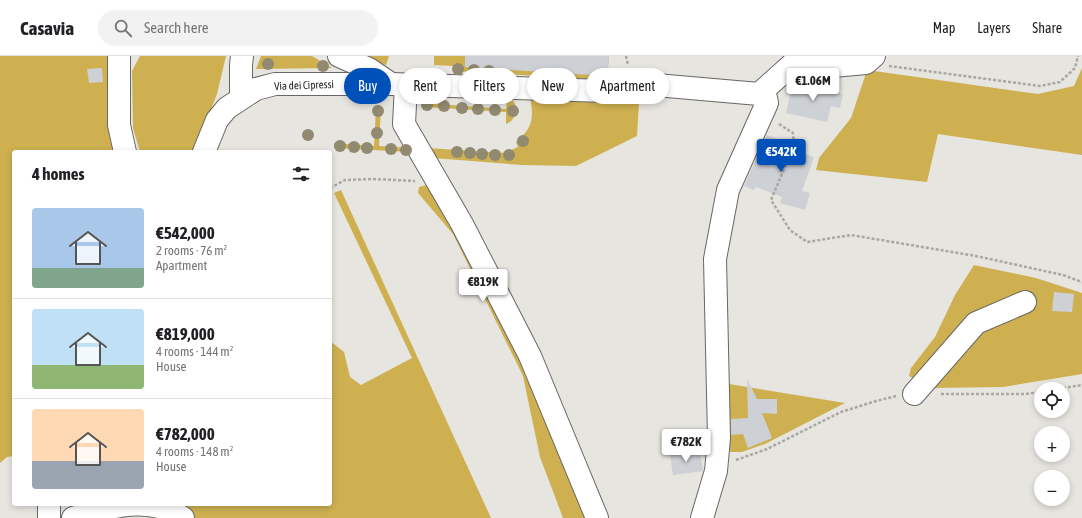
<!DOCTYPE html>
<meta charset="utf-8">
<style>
body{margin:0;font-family:"Asap Condensed",sans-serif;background:#f2f2f2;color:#202124;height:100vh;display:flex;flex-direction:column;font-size:15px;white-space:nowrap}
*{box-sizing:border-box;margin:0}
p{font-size:13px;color:#757577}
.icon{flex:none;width:22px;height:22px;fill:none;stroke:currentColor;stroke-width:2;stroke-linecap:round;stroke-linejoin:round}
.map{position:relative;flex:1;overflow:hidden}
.details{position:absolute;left:12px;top:94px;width:320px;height:356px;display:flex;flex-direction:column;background:#fff;border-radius:4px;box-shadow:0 2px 6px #0003}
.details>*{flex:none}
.hud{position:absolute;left:344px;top:12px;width:380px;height:36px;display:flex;gap:8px}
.buttons{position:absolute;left:1034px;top:326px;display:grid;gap:8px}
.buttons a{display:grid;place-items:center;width:36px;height:36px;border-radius:50%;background:#fff;box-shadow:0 2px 6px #0003;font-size:20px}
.price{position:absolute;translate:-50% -34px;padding:0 9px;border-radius:4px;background:#fff;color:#222;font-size:13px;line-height:26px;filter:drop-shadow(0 1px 2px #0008)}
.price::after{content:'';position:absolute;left:50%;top:24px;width:12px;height:9px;margin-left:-6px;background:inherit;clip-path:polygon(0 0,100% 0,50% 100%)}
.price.selected{background:#0050b9;color:#fff}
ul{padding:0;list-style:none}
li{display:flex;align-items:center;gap:12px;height:100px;padding:0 20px}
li+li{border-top:1px solid #e0e0e0}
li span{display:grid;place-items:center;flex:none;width:112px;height:80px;border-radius:4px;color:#555}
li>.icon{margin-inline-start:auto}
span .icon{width:48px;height:48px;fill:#fffc;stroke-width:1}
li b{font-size:17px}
h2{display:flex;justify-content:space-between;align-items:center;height:48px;padding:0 20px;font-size:17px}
.pill{padding:0 14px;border-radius:18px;background:#fff;box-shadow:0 2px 6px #0003;font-size:14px;line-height:36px}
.pill.selected{background:#0050b9;color:#fff}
header{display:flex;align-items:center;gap:24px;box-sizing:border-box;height:56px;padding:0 20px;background:#fff;border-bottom:1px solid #e0e0e0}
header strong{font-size:19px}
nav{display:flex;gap:22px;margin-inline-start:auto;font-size:14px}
.search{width:280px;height:36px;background:#f2f2f2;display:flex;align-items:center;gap:10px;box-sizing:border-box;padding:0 14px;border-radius:22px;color:#757577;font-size:15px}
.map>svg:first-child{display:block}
.green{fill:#ceb050}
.building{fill:#cdd0d4}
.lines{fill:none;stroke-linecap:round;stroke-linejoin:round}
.minor-casing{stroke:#696763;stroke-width:24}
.path{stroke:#a9a7a3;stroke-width:2.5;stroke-dasharray:3 2;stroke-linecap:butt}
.minor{stroke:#fff;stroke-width:22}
.tree{fill:#918970}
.labels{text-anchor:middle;stroke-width:3.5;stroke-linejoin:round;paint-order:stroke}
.street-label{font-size:11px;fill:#201f1d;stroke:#fff}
</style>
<header>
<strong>Casavia</strong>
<div class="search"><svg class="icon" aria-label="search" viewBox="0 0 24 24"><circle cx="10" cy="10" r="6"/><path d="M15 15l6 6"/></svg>Search here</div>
<nav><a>Map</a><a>Layers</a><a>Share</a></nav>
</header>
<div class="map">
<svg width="1082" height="462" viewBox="0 0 1082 462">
<rect width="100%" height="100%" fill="#e7e5e0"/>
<g class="green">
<path d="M 0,0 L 111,0 L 114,96 L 14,96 L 14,400 L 7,401 L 0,407 Z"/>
<path d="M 140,0 L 226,0 L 217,38 L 194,96 L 140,96 L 133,72 L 132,15 Z"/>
<path d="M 261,0 L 312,0 L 332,12 L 256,13 Z"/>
<path d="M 361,0 L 389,0 L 386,9 Z"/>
<path d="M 434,0 L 609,0 L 607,24 L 454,15 L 454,10 L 434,9 Z"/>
<path d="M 1082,12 L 1082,99 L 938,78 L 927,126 L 816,114 L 819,102 L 851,62 L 867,14 L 1038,38 L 1074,30 Z"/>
<path d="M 640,30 L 637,80 L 576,110 L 522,109 L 433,102 L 428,92 L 505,97 L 518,91 L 516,86 C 533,72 534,62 530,41 Z"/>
<path d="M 507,41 L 512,43 L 517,52 C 516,60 513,65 506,68 L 506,56 L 425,51 L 425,47 L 506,53 Z"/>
<path d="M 376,52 L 381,52 L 379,90 L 410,92 L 411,96 L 334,92 L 334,87 L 374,90 Z"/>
<path d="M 431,128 L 459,170 L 593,462 L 563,462 L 540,401 L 523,320 L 453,178 L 418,137 L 419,131 Z"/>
<path d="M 341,134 L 491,462 L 191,462 L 170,448 L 330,448 L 330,285 L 344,296 L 350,321 L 361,329 L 412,302 L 334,137 Z"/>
<path d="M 974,209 L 1036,222 L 1082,237 L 1082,318 L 1003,331 L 932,332 L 909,320 L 911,312 L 935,281 L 955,239 Z"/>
<path d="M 723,327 L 845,347 L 765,388 L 742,396 L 727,396 Z"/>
</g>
<g class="building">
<path d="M 465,0 L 609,0 L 607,20 L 465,11 Z"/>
<path d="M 102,12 L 103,26 L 89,27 L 87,13 Z"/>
<path d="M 793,27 L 843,38 L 840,52 L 831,50 L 827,66 L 786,57 Z"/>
<path d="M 767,79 L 787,87 L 785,91 L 814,101 L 802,135 L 810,137 L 805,154 L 780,147 L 782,141 L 756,131 L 754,134 L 744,130 Z"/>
<path d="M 1054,236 L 1074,238 L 1072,256 L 1052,255 Z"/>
<path d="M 747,323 L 757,343 L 777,343 L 777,358 L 762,357 L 772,382 L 748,392 L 743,378 L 731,379 L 731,363 L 748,362 Z"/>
<path d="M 700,395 L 703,415 L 673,419 L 670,399 Z"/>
</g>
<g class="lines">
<g class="minor-casing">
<g id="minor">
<path d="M 119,0 L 119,69 L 125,96"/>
<path d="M 339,0 L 369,13 L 391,28"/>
<path d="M 406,29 L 404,68 L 462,168 L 530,300 L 597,462"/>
<path d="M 759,38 L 798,3 L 833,10 L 866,7 L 874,0"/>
<path d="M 241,42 L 241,9 L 242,0"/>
<path d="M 204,96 L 217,64 L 227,52 L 256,33 L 275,28 L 391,28 L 604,35 L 618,34 L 633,27 L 759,38 L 766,42 L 767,47 L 728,134 L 715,203 L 719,382 L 716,415 L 702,462"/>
<path d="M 914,338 L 976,267 L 1025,246"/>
<path d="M 49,448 L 49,462"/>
<path d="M 73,462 C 109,451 150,438 183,462"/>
</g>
</g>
<g class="path">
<path d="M 626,0 L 628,9"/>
<path d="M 889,10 L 1040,30 L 1060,26 L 1075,12 L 1078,0"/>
<path d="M 779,68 L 793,77 L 794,89 L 771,144 L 790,174 L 807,186 L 851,179 L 976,200 L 1063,219 L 1082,226"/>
<path d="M 330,132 L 345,124 L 373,123 L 415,125"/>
<path d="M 1058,333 L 1082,329"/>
<path d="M 941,338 L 1025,338 L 1041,336"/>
<path d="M 736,404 L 767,393 L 841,356 L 876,345 L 896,340"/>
</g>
<use href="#minor" class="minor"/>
</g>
<g class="tree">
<circle cx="268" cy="8" r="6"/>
<circle cx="323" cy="10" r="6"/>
<circle cx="458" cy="13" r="6"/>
<circle cx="474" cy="14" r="6"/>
<circle cx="489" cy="15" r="6"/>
<circle cx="427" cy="49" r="6"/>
<circle cx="444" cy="50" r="6"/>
<circle cx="462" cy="52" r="6"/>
<circle cx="478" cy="53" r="6"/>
<circle cx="495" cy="54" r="6"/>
<circle cx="378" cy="55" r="6"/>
<circle cx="513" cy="55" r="6"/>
<circle cx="377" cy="77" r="6"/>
<circle cx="308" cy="79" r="6"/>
<circle cx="523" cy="85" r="6"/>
<circle cx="340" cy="90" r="6"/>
<circle cx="354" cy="91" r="6"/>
<circle cx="367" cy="92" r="6"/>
<circle cx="391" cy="93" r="6"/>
<circle cx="406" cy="94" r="6"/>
<circle cx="457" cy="96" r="6"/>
<circle cx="470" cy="97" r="6"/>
<circle cx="482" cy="98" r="6"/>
<circle cx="495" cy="99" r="6"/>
<circle cx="509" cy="99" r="6"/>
</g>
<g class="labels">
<g class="street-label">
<text transform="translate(304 29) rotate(-2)" y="4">Via dei Cipressi</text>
</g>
</g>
</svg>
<div class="buttons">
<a><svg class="icon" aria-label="locate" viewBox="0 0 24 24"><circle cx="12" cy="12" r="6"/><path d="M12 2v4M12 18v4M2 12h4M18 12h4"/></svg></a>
<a>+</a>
<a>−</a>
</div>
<b class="price" style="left:813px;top:46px">€1.06M</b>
<b class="price selected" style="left:781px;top:117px">€542K</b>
<b class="price" style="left:483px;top:247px">€819K</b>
<b class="price" style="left:686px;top:407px">€782K</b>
<div class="hud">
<a class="pill selected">Buy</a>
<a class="pill">Rent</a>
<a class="pill">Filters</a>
<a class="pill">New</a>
<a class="pill">Apartment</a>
</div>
<section class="details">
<h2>4 homes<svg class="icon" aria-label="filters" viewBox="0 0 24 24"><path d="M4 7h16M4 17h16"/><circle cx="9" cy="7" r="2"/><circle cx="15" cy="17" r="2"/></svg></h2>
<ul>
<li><span style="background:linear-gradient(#a9c7e8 75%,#7fa58c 0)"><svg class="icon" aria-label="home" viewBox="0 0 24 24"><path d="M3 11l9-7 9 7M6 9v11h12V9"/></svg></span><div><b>€542,000</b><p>2 rooms · 76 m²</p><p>Apartment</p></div></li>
<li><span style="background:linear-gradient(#bfe0f5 70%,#8fb573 0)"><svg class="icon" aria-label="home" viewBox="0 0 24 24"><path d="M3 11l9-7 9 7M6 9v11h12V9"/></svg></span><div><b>€819,000</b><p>4 rooms · 144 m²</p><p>House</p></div></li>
<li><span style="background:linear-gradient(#ffd9b3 65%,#9aa5b1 0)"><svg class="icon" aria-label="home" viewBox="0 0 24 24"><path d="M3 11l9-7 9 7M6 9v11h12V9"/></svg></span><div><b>€782,000</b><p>4 rooms · 148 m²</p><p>House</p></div></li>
</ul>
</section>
</div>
